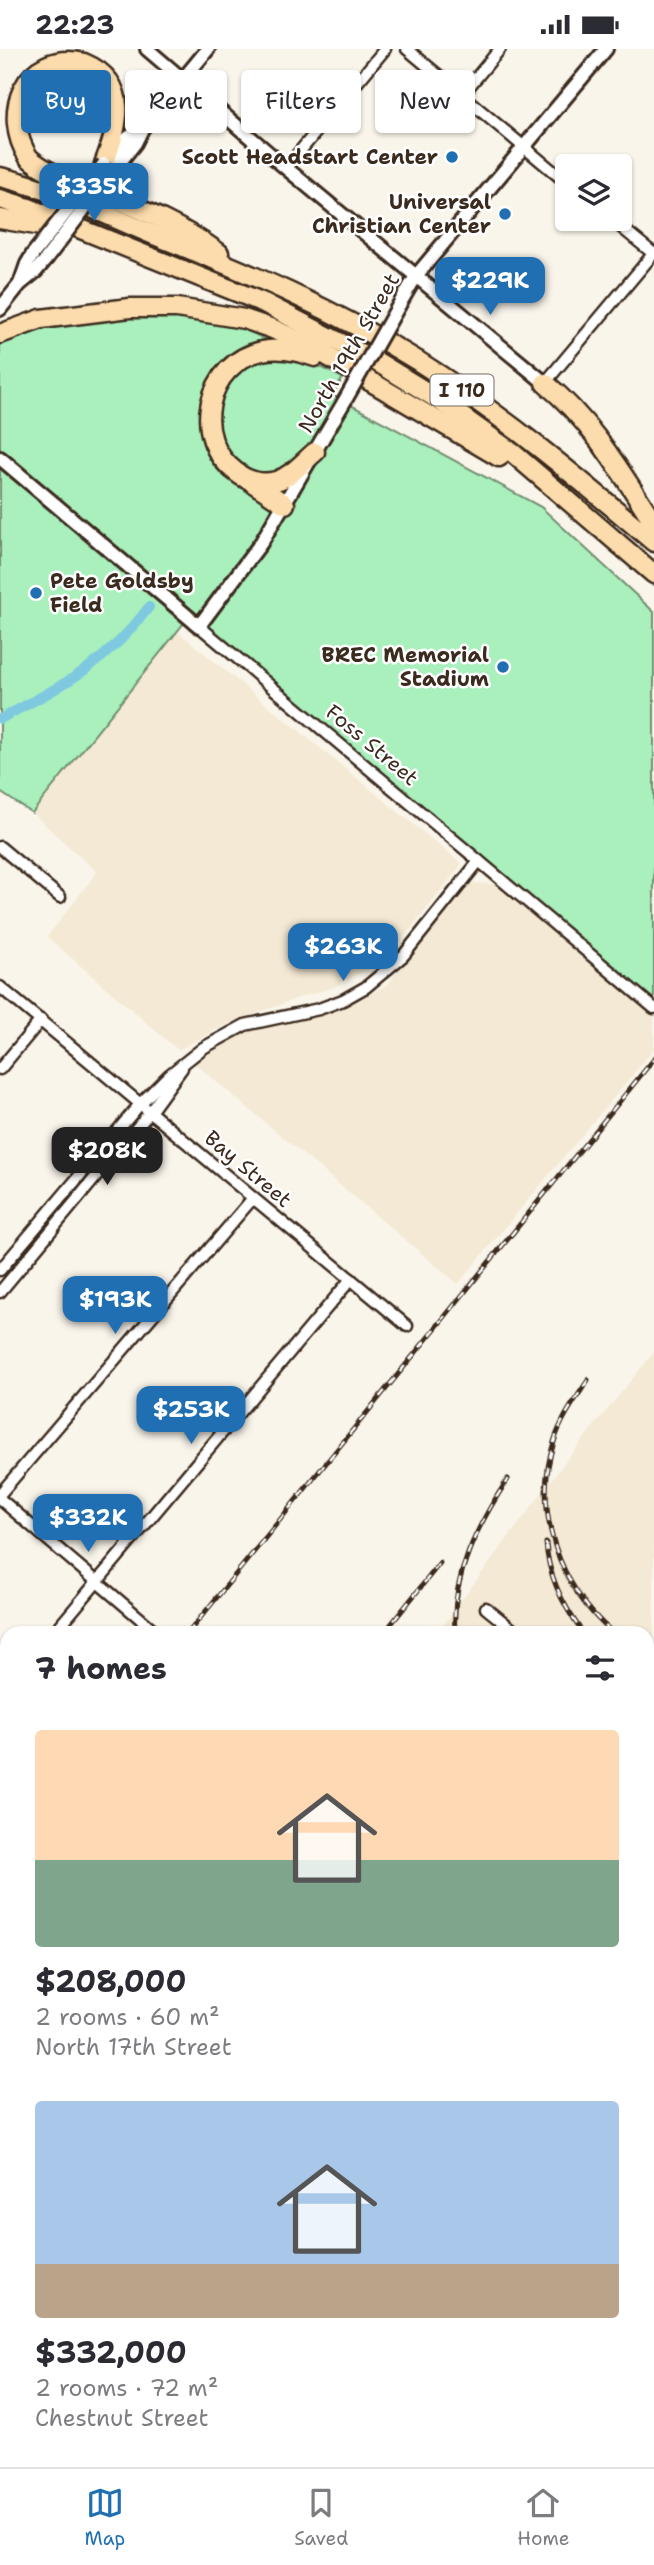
<!DOCTYPE html>
<meta charset="utf-8">
<style>
body{margin:0;font-family:"Shantell Sans",sans-serif;background:#f7f7f7;color:#2b2b33;height:100vh;display:flex;flex-direction:column;font-size:26px;white-space:nowrap}
*{box-sizing:border-box;margin:0}
p{font-size:23px;color:#7c7c81}
.icon{flex:none;width:38px;height:38px;fill:none;stroke:currentColor;stroke-width:2;stroke-linecap:round;stroke-linejoin:round}
.map{position:relative;flex:1;overflow:hidden}
.details{position:absolute;left:0px;top:1577px;width:654px;height:842px;display:flex;flex-direction:column;background:#fff;border-radius:21px 21px 0 0;box-shadow:0 2px 5px #0004}
.details>*{flex:none}
.hud{position:absolute;left:21px;top:21px;width:612px;height:63px;display:flex;gap:14px}
.tools{position:absolute;left:555px;top:105px;display:grid;gap:14px}
.tools a{display:grid;place-items:center;width:77px;height:77px;border-radius:7px;background:#fff;box-shadow:0 2px 5px #0004;font-size:35px}
.price{position:absolute;translate:-50% -60px;padding:0 16px;border-radius:14px;background:#1f6fb2;color:#fff;font-size:23px;line-height:46px;filter:drop-shadow(0 2px 4px #0008)}
.price::after{content:'';position:absolute;left:50%;top:42px;width:21px;height:16px;margin-left:-10px;background:inherit;clip-path:polygon(0 0,100% 0,50% 100%)}
.price.on{background:#222;color:#fff}
ul{padding:0;list-style:none}
li{display:grid;align-content:center;gap:14px;height:371px;padding:0 35px}
li span{display:grid;place-items:center;height:217px;border-radius:7px;color:#555}
li>.icon{margin-inline-start:auto}
span .icon{width:126px;height:126px;fill:#fffc;stroke-width:1}
li b{font-size:30px}
h2{display:flex;justify-content:space-between;align-items:center;height:84px;padding:0 35px;font-size:30px}
.chip{padding:0 24px;border-radius:7px;background:#fff;box-shadow:0 2px 5px #0004;font-size:24px;line-height:63px}
.chip.on{background:#1f6fb2;color:#fff}
.status{display:flex;justify-content:space-between;align-items:center;height:49px;padding:0 35px;background:#fff;direction:ltr}
.status svg{height:19px;fill:currentColor}
.tabs{display:flex;justify-content:space-around;align-items:center;height:98px;border-top:2px solid #e1e1e2;background:#fff;font-size:19px;color:#7c7c81}
.tabs a{display:grid;justify-items:center;gap:4px}
.tabs .on{color:#1f6fb2}
.map>svg:first-child{display:block}
.built{fill:#f4e9d4}
.green{fill:#a9f0bd;stroke:#728d6e;stroke-width:2}
.lines{fill:none;stroke-linecap:round;stroke-linejoin:round}
.canal{stroke:#7ec9df;stroke-width:10}
.minor-casing{stroke:#3b2a1e;stroke-width:15}
.tertiary-casing{stroke:#3b2a1e;stroke-width:18}
.motorway-casing{stroke:#3b2a1e;stroke-width:23}
.minor{stroke:#fff;stroke-width:10}
.tertiary{stroke:#fff;stroke-width:12}
.motorway{stroke:#fcdcac;stroke-width:18}
.rail-casing{stroke:#3b2a1e;stroke-width:5}
.rail{stroke:#fff;stroke-width:2.5;stroke-dasharray:8;stroke-linecap:butt}
.tertiary-bridge-casing{stroke:#3b2a1e;stroke-width:18;stroke-linecap:butt}
.tertiary-bridge{stroke:#fff;stroke-width:12}
.poi-dot{fill:#1f6fb2;stroke:#fff;stroke-width:2.5}
.labels{text-anchor:middle;stroke-width:5;stroke-linejoin:round;paint-order:stroke}
.shield{fill:#fff;stroke:#766a62;stroke-width:2}
.shield-label{font-size:19px;font-weight:bold;fill:#3b2a1e}
.poi-label{font-size:21px;font-weight:bold;fill:#3b2a1e;stroke:#fff;text-anchor:end}
.street-label{font-size:21px;fill:#3b2a1e;stroke:#fff}
</style>
<div class="status"><b>22:23</b><svg viewBox="0 0 49 12"><path d="M0 12V9h3v3zM5 12V6h3v6zM10 12V3h3v9zM15 12V0h3v12zM26 1h20v11H26zM47 4h2v5h-2z"/></svg></div>
<div class="map">
<svg width="654" height="2418" viewBox="0 0 654 2418">
<rect width="100%" height="100%" fill="#faf5eb"/>
<filter id="ink" filterUnits="userSpaceOnUse"><feTurbulence type="fractalNoise" baseFrequency=".0143" numOctaves="2"/><feDisplacementMap in="SourceGraphic" scale="14" xChannelSelector="R" yChannelSelector="G"/><feConvolveMatrix kernelMatrix="1 2 1 2 8 2 1 2 1" color-interpolation-filters="sRGB"/></filter>
<g filter="url(#ink)">
<g class="built">
<path d="M 177,582 L 462,815 L 388,909 L 332,939 L 304,947 L 228,975 L 178,1001 L 47,888 L 97,823 L 32,764 Z"/>
<path d="M 473,834 L 497,835 L 654,967 L 654,1000 L 458,1235 L 194,1014 L 220,996 L 250,982 L 308,969 L 346,957 L 387,936 L 468,836 Z"/>
<path d="M 654,1303 L 654,2418 L 71,2418 L 63,2412 L 648,2412 L 648,1584 L 437,1584 L 565,1413 Z"/>
<path d="M 7,2019 L 7,2365 L 0,2358 L 0,2028 Z"/>
</g>
<path class="green" d="M 121,268 L 177,268 L 230,273 L 343,329 L 332,346 L 541,458 L 654,563 L 654,953 L 192,564 L 32,764 L 0,743 L 0,295 C 41,278 77,273 121,268 Z"/>
<g class="lines">
<path class="canal" d="M 0,670 C 62,637 107,615 149,558"/>
<g class="minor-casing">
<g id="minor">
<path d="M 407,0 L 567,134"/>
<path d="M 462,46 L 500,0"/>
<path d="M 286,119 L 385,0"/>
<path d="M 611,170 L 654,205"/>
<path d="M 545,334 L 654,204"/>
<path d="M 199,577 L 654,959"/>
<path d="M 0,798 L 60,848"/>
<path d="M 0,938 L 407,1277"/>
<path d="M 0,1020 L 41,971"/>
<path d="M 0,1221 L 140,1055 L 169,1026 L 203,999 L 245,976 L 319,960 L 343,951 L 366,938 L 403,907 L 479,812"/>
<path d="M 0,1243 L 150,1063 L 182,1019"/>
<path d="M 0,1445 L 253,1149"/>
<path d="M 0,1450 L 156,1583"/>
<path d="M 486,1559 L 517,1584"/>
<path d="M 54,1584 L 351,1230"/>
<path d="M 0,1648 L 7,1640"/>
<path d="M 648,1690 L 654,1696"/>
<path d="M 648,1957 L 654,1962"/>
<path d="M 648,2220 L 654,2226"/>
<path d="M 0,2226 L 7,2231"/>
<path d="M 225,2412 L 232,2418"/>
<path d="M 555,2412 L 563,2418"/>
</g>
</g>
<g class="tertiary-casing">
<g id="tertiary">
<path d="M 147,0 L 286,119 L 545,334"/>
<path d="M 109,110 L 128,89 L 141,80"/>
<path d="M 116,118 L 135,94 L 142,80 L 208,0"/>
<path d="M 20,235 L 27,215 L 33,205"/>
<path d="M 399,256 L 416,227 L 606,0"/>
<path d="M 0,260 L 20,235 L 36,222 L 46,210"/>
<path d="M 0,409 L 199,577 L 261,494 L 344,353"/>
<path d="M 648,2241 L 654,2233"/>
<path d="M 498,2418 L 504,2412"/>
</g>
</g>
<g class="motorway-casing">
<g id="motorway">
<path d="M 104,115 C 118,79 132,34 84,14 C 24,0 0,66 29,109 C 50,127 81,135 106,146 C 145,162 185,179 219,204"/>
<path d="M 0,128 C 53,140 104,165 154,186 C 245,222 334,260 418,312 C 502,365 578,429 654,493"/>
<path d="M 0,150 L 29,159 L 264,254 L 379,314 L 436,349 L 514,405 L 654,525"/>
<path d="M 0,170 L 36,176 L 61,183"/>
<path d="M 0,285 L 41,270 L 130,259 L 177,259 L 244,270 L 273,280 L 312,298 L 499,408"/>
<path d="M 545,334 C 592,373 621,423 654,474"/>
<path d="M 315,403 C 303,413 292,427 276,432 C 262,436 247,432 236,423 C 190,389 206,314 262,302 C 280,298 298,302 315,308"/>
<path d="M 253,434 L 285,455"/>
</g>
</g>
<use href="#minor" class="minor"/>
<use href="#tertiary" class="tertiary"/>
<use href="#motorway" class="motorway"/>
<g class="rail-casing">
<g id="rail">
<path d="M 588,1331 C 575,1351 561,1370 554,1393 C 532,1462 559,1538 613,1584"/>
<path d="M 546,1494 C 548,1527 564,1558 583,1584"/>
<path d="M 188,1584 L 654,1010"/>
<path d="M 384,1584 L 440,1514"/>
<path d="M 455,1584 C 451,1527 478,1475 508,1430"/>
<path d="M 648,1608 L 654,1612"/>
<path d="M 648,1655 L 654,1660"/>
<path d="M 0,1817 L 7,1808"/>
<path d="M 648,1826 L 654,1832"/>
<path d="M 0,2028 L 7,2019"/>
<path d="M 648,2080 L 654,2085"/>
<path d="M 648,2343 L 654,2348"/>
<path d="M 648,2358 L 654,2364"/>
<path d="M 0,2359 L 7,2366"/>
<path d="M 0,2409 L 10,2418"/>
<path d="M 60,2412 L 67,2418"/>
<path d="M 391,2412 L 399,2418"/>
</g>
</g>
<use href="#rail" class="rail"/>
<g class="tertiary-bridge-casing">
<g id="tertiary-bridge">
<path d="M 33,205 L 104,115"/>
<path d="M 46,210 L 116,118"/>
<path d="M 344,353 L 399,256"/>
</g>
</g>
<use href="#tertiary-bridge" class="tertiary-bridge"/>
</g>
</g>
<g class="poi-dot">
<circle cx="452" cy="108" r="7"/>
<circle cx="505" cy="165" r="7"/>
<circle cx="36" cy="544" r="7"/>
<circle cx="503" cy="618" r="7"/>
</g>
<g class="labels">
<rect class="shield" x="430.5" y="325.5" width="63" height="31" rx="5"/>
<g class="shield-label">
<text x="462" y="348">I 110</text>
</g>
<g class="poi-label">
<text x="438" y="115">Scott Headstart Center</text>
<text x="491" y="160">Universal<tspan x="491" dy="24">Christian Center</tspan></text>
<text x="50" y="539" text-anchor="start">Pete Goldsby<tspan x="50" dy="24">Field</tspan></text>
<text x="489" y="613">BREC Memorial<tspan x="489" dy="24">Stadium</tspan></text>
</g>
<g class="street-label">
<text transform="translate(349 304) rotate(-60)" y="7">North 19th Street</text>
<text transform="translate(372 696) rotate(40)" y="7">Foss Street</text>
<text transform="translate(248 1120) rotate(40)" y="7">Bay Street</text>
</g>
</g>
</svg>
<div class="tools">
<a><svg class="icon" aria-label="layers" viewBox="0 0 24 24"><path d="M12 4l9 5-9 5-9-5zM3 14l9 5 9-5"/></svg></a>
</div>
<b class="price" style="left:94px;top:174px">$335K</b>
<b class="price" style="left:490px;top:268px">$229K</b>
<b class="price" style="left:343px;top:934px">$263K</b>
<b class="price on" style="left:107px;top:1138px">$208K</b>
<b class="price" style="left:115px;top:1287px">$193K</b>
<b class="price" style="left:191px;top:1397px">$253K</b>
<b class="price" style="left:88px;top:1505px">$332K</b>
<div class="hud">
<a class="chip on">Buy</a>
<a class="chip">Rent</a>
<a class="chip">Filters</a>
<a class="chip">New</a>
</div>
<section class="details">
<h2>7 homes<svg class="icon" aria-label="filters" viewBox="0 0 24 24"><path d="M4 7h16M4 17h16"/><circle cx="9" cy="7" r="2"/><circle cx="15" cy="17" r="2"/></svg></h2>
<ul>
<li><span style="background:linear-gradient(#ffd9b3 60%,#7fa58c 0)"><svg class="icon" aria-label="home" viewBox="0 0 24 24"><path d="M3 11l9-7 9 7M6 9v11h12V9"/></svg></span><div><b>$208,000</b><p>2 rooms · 60 m²</p><p>North 17th Street</p></div></li>
<li><span style="background:linear-gradient(#a9c7e8 75%,#b9a48a 0)"><svg class="icon" aria-label="home" viewBox="0 0 24 24"><path d="M3 11l9-7 9 7M6 9v11h12V9"/></svg></span><div><b>$332,000</b><p>2 rooms · 72 m²</p><p>Chestnut Street</p></div></li>
</ul>
</section>
</div>
<nav class="tabs">
<a class="on"><svg class="icon" aria-label="map" viewBox="0 0 24 24"><path d="M3 6l6-2 6 2 6-2v14l-6 2-6-2-6 2zM9 4v14M15 6v14"/></svg>Map</a>
<a><svg class="icon" aria-label="saved" viewBox="0 0 24 24"><path d="M7 4h10v16l-5-4-5 4z"/></svg>Saved</a>
<a><svg class="icon" aria-label="home" viewBox="0 0 24 24"><path d="M3 11l9-7 9 7M6 9v11h12V9"/></svg>Home</a>
</nav>
